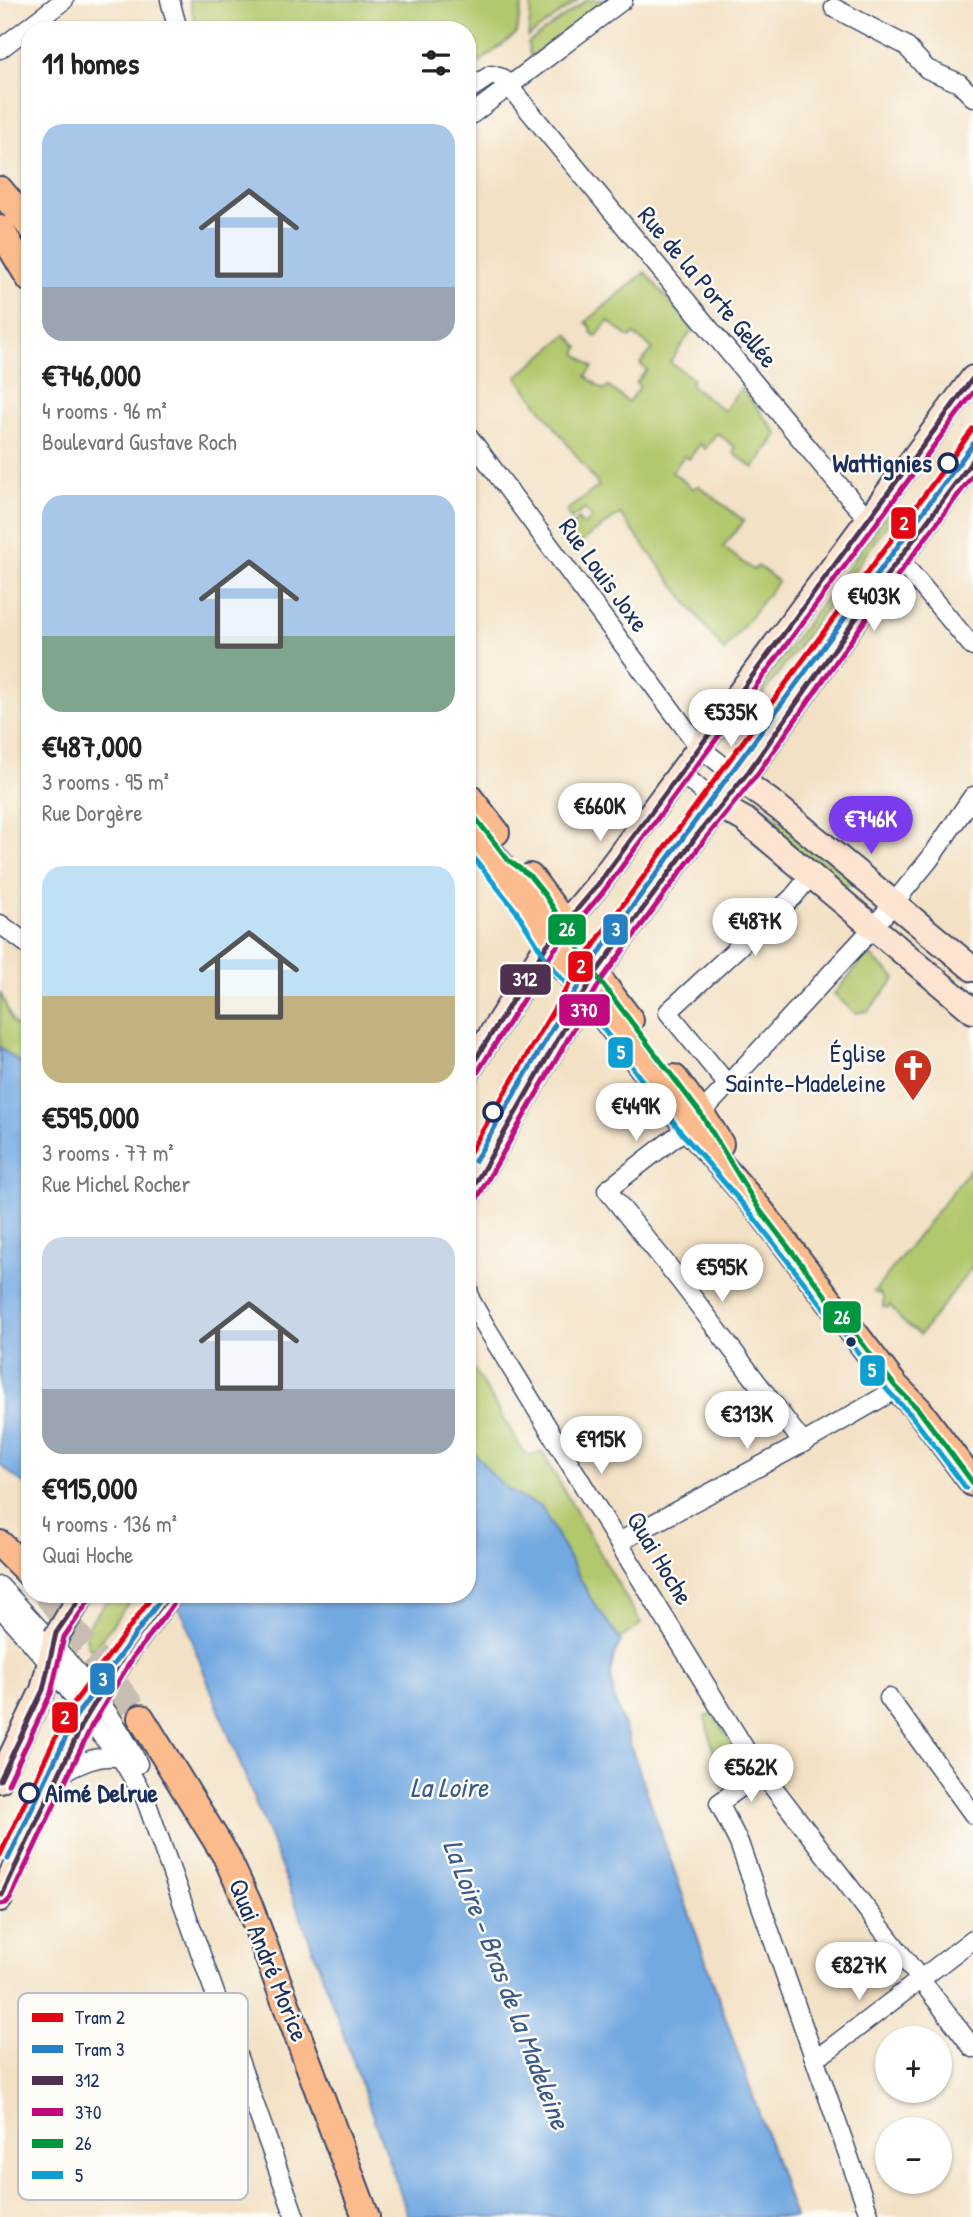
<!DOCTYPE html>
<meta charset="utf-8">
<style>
body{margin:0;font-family:"Patrick Hand",sans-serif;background:#f6f6f6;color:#222;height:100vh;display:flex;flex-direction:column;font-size:26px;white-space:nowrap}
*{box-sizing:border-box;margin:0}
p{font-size:23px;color:#767676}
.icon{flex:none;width:38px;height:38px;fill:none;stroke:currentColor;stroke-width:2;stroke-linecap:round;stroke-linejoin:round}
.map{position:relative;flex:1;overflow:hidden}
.drawer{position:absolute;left:21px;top:21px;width:455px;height:1582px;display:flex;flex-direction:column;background:#fff;border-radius:28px;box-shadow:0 2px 5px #0004}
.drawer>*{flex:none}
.controls{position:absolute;left:875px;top:2026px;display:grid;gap:14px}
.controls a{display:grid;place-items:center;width:77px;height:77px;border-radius:50%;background:#fff;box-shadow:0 2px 5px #0004;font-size:35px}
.price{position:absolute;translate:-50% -60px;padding:0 16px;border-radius:24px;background:#fff;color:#222;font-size:23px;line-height:46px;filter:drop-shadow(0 2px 4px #0008)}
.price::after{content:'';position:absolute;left:50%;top:42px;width:21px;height:16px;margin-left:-10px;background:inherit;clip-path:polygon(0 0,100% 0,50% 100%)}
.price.active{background:#7c3aed;color:#fff}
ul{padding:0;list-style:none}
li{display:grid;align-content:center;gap:14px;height:371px;padding:0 21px}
li span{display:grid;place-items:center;height:217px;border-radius:21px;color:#555}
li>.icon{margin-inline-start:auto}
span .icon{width:126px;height:126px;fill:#fffc;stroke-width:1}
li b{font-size:30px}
h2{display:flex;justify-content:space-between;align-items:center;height:84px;padding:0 21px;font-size:30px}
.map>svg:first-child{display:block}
.green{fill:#b2c86c;stroke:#667c65;stroke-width:2}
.water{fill:#73a9e1;stroke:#476ca0;stroke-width:2}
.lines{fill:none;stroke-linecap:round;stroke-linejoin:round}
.primary-tunnel{stroke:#c8bdb0;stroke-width:26;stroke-dasharray:26 13;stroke-linecap:butt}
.street-casing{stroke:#3b4a6d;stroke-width:21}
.secondary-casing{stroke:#3b4a6d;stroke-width:28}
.primary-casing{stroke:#3b4a6d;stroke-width:30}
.street{stroke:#fff;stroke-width:18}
.secondary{stroke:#fde4d1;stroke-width:24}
.primary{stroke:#fbbb8c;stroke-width:26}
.secondary-bridge-casing{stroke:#3b4a6d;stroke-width:28;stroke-linecap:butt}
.secondary-bridge{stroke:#fde4d1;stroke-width:24}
.bus-1-casing{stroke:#fdfcf7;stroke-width:10}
.bus-2-casing{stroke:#fdfcf7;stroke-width:10}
.bus-3-casing{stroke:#fdfcf7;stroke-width:10}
.bus-4-casing{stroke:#fdfcf7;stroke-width:10}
.bus-1{stroke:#4f304e;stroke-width:5}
.bus-2{stroke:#c0087f;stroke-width:5}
.bus-3{stroke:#009640;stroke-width:5}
.bus-4{stroke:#0e9fd2;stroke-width:5}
.tram-1-casing{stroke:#fdfcf7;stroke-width:10}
.tram-2-casing{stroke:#fdfcf7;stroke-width:10}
.tram-1{stroke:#e30613;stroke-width:5}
.tram-2{stroke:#2581c4;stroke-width:5}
.stop-dot{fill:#fdfcf7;stroke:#1b2f5e;stroke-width:3.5}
.bus-dot{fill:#1b2f5e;stroke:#fdfcf7;stroke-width:2.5}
.labels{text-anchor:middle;stroke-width:5;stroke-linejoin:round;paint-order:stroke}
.street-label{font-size:26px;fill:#1b2f5e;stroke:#fdfcf7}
.stop-label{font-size:26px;font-weight:bold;fill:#1b2f5e;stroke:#fdfcf7;text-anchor:end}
.poi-label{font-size:26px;fill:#1b2f5e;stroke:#fdfcf7;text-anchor:end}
.water-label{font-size:28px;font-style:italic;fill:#3a5a8c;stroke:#fdfcf7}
.key{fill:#fdfcf7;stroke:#b9bec9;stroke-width:2}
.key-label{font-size:19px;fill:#1b2f5e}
.line-badge{stroke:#fdfcf7;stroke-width:2.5}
.badge-label{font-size:19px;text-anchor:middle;font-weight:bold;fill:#fff}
</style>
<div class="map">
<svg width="973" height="2217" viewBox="0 0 973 2217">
<rect width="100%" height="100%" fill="#fdfcf7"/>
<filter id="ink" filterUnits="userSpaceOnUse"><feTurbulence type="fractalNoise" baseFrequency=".0143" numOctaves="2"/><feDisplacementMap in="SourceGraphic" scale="14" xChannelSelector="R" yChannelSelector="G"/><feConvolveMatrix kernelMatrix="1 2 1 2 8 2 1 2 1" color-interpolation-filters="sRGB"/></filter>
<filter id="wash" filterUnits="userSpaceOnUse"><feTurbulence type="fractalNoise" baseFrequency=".00686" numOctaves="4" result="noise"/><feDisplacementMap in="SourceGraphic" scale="28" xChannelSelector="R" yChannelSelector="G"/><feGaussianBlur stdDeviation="1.57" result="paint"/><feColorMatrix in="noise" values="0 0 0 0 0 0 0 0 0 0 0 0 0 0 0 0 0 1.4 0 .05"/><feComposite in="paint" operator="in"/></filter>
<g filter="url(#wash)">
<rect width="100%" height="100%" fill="#f3e1c5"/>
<g class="green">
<path d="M 189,0 L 523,0 L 516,34 L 467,72 L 467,30 L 198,30 Z"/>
<path d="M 532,0 L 578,0 L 528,37 Z"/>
<path d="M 587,0 L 609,0 L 530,57 L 528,43 Z"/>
<path d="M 645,272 L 693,329 L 670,362 L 693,379 L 690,384 L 724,411 L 741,388 L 778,434 L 754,468 L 733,453 L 736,448 L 717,433 L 705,449 L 700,444 L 689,459 L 684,456 L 672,472 L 694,489 L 698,485 L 744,521 L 723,547 L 753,570 L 758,566 L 778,581 L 724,651 L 620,514 L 571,549 L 559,532 L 567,526 L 570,528 L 578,519 L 583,525 L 592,518 L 585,509 L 571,519 L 566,511 L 599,486 L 517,377 L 568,334 L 579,348 L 576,353 L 593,367 L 586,376 L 604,390 L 608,386 L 628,402 L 640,387 L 636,383 L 647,370 L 640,364 L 653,349 L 634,334 L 630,338 L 608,321 L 596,337 L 591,332 L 592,329 L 586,322 Z"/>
<path d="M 890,510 L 895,514 L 742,723 L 737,719 Z"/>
<path d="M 907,522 L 913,526 L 760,737 L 755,733 Z"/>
<path d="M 764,807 L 852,879 L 842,894 L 754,821 Z"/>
<path d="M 868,954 L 896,978 L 868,1011 L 855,1013 L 834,994 Z"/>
<path d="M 0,992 L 13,1023 L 30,1034 L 30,1071 L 0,1047 Z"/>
<path d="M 973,1165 L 973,1266 L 920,1335 L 901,1320 L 890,1305 L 888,1308 L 883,1307 L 884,1298 L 879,1292 L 877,1294 L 874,1292 Z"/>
<path d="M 467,1358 L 525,1454 L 531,1455 L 542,1452 L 641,1624 L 620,1639 L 591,1599 L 541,1506 L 526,1501 L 501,1485 L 467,1444 Z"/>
<path d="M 112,1594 L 135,1594 L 93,1651 L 87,1645 L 86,1628 Z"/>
<path d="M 713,1713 L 748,1772 L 723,1790 L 705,1717 Z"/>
</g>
<g class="water">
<path d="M 0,1047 L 30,1071 L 30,1489 L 0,1465 Z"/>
<path d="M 467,1444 C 490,1472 506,1496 541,1506 L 591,1599 L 620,1639 L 621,1642 C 609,1660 610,1677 614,1698 L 795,2217 L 409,2217 L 306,1930 L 196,1652 C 189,1629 185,1610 166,1594 L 467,1594 Z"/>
</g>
</g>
<g filter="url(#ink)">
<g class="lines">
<path class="primary-tunnel" d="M 46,1594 L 141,1718"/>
<g class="street-casing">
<g id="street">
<path d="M 170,0 L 178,30"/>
<path d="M 834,8 L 905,45 L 927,69 L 959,83 L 973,97"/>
<path d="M 0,49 L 64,0"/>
<path d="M 467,91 L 491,75 L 502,78 L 852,501 L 869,519"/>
<path d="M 467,118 L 623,0"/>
<path d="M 467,434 L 699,747 L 741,780"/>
<path d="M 899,559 L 973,647"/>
<path d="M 680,772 L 720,806"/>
<path d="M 0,924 L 30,946"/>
<path d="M 728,1085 L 668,1012 L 793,897 L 811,875"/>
<path d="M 467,1283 L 470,1299 L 483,1322 L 750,1757 L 973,2048"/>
<path d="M 803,1443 L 681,1282 L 607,1190 L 688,1127 L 720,1093 L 873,928 L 929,860 L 973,796"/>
<path d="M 619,1542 L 803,1443 L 883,1397 L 895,1386"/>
<path d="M 0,1586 C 47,1637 108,1701 138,1764"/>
<path d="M 0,1607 L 49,1663 L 102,1736 L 121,1758 L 145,1798 L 295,2217"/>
<path d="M 889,1698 L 973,1814"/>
<path d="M 761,1773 L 719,1803 L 739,1843 L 870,2217"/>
<path d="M 58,1775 C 77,1765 98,1753 121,1758"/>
<path d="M 813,2055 L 825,2052 L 831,2048 L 973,1939"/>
</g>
</g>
<g class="secondary-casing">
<g id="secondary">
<path d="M 741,780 L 779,808 L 973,969"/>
<path d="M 720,806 L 745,820 L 973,1011"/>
<path d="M 467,1073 L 547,945 L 596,887 L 973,378"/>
<path d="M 467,1198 L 595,974 L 698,834 L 749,771 L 873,594 L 973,460"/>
<path d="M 68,1617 L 83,1594"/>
<path d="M 146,1626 L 170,1594"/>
<path d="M 0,1780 L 43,1690 L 56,1637"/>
<path d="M 0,1899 L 82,1724 L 102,1691"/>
</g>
</g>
<g class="primary-casing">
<g id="primary">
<path d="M 0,190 L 30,226"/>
<path d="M 0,229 L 30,279"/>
<path d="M 467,795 L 496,832"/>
<path d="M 467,822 L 532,906 L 547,945 L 555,956 L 608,1021 L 688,1127 L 759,1209 L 881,1368 L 895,1386 L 918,1409 L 973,1483"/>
<path d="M 530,877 L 565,924 L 573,941 L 595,974 L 630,1020"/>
<path d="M 674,1078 L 701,1114 L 720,1144"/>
<path d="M 0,1544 L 30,1574"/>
<path d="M 141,1718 L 226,1856 L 250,1908 L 366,2217"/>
</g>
</g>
<use href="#street" class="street"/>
<use href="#secondary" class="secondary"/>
<use href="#primary" class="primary"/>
<g class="secondary-bridge-casing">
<g id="secondary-bridge">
<path d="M 56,1637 L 68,1617"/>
<path d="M 102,1691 L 125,1654 L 146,1626"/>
</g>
</g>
<use href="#secondary-bridge" class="secondary-bridge"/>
<g class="bus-1-casing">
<g id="bus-1">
<path d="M 467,1073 L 547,945 L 596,887 L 973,378"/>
<path d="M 467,1198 L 595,974 L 698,834 L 749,771 L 873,594 L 973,460"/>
<path d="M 0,1780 L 43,1690 L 56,1633 L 83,1594"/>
<path d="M 2,1895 L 84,1721 L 125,1654 L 170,1594"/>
</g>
</g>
<g class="bus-2-casing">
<g id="bus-2">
<path d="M 474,1078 L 554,950 L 603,892 L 973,393"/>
<path d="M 475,1202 L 602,979 L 705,839 L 756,776 L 880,599 L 973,475"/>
<path d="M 8,1784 L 51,1693 L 64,1637 L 90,1599"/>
<path d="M 0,1904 L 6,1903 L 10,1899 L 92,1725 L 132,1659 L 177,1599"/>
</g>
</g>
<g class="bus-3-casing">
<path id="bus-3" d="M 467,807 L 508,860 L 529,875 L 545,895 L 595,974 L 701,1114 L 759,1209 L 895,1386 L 918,1409 L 973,1483"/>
</g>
<g class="bus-4-casing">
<path id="bus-4" d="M 467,849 L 516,911 L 548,962 L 601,1026 L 681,1132 L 752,1215 L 888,1391 L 911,1415 L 966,1488"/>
</g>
<use href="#bus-1" class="bus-1"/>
<use href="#bus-2" class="bus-2"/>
<use href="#bus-3" class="bus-3"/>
<use href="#bus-4" class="bus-4"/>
<g class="tram-1-casing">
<g id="tram-1">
<path d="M 467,1157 L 557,1004 L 600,936 L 973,429"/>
<path d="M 0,1855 L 68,1711 L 154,1594"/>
</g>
</g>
<g class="tram-2-casing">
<g id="tram-2">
<path d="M 475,1161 L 564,1009 L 607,941 L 973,444"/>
<path d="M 8,1859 L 76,1716 L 161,1599"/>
</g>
</g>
<use href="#tram-1" class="tram-1"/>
<use href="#tram-2" class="tram-2"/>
</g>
</g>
<defs>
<g id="church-pin" transform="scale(2.0125)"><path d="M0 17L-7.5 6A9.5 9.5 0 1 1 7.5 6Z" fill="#c8321e" stroke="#fdfcf7"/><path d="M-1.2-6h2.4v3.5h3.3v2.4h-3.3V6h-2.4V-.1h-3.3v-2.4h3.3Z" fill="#fff"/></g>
</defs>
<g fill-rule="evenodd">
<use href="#church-pin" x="913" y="1068"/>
</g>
<g class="stop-dot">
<circle cx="948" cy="463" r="9"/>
<circle cx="493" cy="1112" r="9"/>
<circle cx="29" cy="1793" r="9"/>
</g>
<circle class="bus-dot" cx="851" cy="1342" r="6"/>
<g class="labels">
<g class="street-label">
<text transform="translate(708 287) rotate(50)" y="9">Rue de la Porte Gellée</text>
<text transform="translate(604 575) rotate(54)" y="9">Rue Louis Joxe</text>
<text transform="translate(660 1558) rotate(59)" y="9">Quai Hoche</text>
<text transform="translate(269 1960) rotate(68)" y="9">Quai André Morice</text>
</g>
<g class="stop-label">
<text x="932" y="472">Wattignies</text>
<text x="45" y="1802" text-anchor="start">Aimé Delrue</text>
</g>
<g class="poi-label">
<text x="886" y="1062">Église<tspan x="886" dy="30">Sainte-Madeleine</tspan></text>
</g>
<g class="water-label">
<text x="449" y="1797">La Loire</text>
<text transform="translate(507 1984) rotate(69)" y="10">La Loire - Bras de la Madeleine</text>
</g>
</g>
<rect x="18" y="1993" width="230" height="207" rx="10" class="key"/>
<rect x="32" y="2013" width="31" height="9" fill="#e30613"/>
<rect x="32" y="2045" width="31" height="8" fill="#2581c4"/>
<rect x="32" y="2076" width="31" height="9" fill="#4f304e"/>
<rect x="32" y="2108" width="31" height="8" fill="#c0087f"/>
<rect x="32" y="2139" width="31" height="9" fill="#009640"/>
<rect x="32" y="2171" width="31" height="8" fill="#0e9fd2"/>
<g class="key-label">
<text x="75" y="2024">Tram 2</text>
<text x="75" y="2056">Tram 3</text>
<text x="75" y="2087">312</text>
<text x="75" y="2119">370</text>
<text x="75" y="2150">26</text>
<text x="75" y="2182">5</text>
</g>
<g class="line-badge">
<rect x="890" y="506" width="27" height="34" rx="7" fill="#e30613"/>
<rect x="602" y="913" width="27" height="33" rx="7" fill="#2581c4"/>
<rect x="547" y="913" width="40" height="33" rx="7" fill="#009640"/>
<rect x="567" y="950" width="27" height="33" rx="7" fill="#e30613"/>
<rect x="499" y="963" width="53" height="33" rx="7" fill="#4f304e"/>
<rect x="558" y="993" width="53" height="34" rx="7" fill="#c0087f"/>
<rect x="607" y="1036" width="27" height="33" rx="7" fill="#0e9fd2"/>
<rect x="822" y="1300" width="40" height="34" rx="7" fill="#009640"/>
<rect x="859" y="1354" width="27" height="33" rx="7" fill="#0e9fd2"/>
<rect x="89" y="1662" width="27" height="34" rx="7" fill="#2581c4"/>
<rect x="51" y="1701" width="28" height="33" rx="7" fill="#e30613"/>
</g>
<g class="badge-label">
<text x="904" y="530">2</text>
<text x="616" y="936">3</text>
<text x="567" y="936">26</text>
<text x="581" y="973">2</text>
<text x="525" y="986">312</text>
<text x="584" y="1017">370</text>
<text x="621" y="1059">5</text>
<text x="842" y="1324">26</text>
<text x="872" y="1377">5</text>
<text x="103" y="1686">3</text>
<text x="65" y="1724">2</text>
</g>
</svg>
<div class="controls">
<a>+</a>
<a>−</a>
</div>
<b class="price" style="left:874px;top:633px">€403K</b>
<b class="price" style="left:731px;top:749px">€535K</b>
<b class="price" style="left:600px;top:843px">€660K</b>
<b class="price active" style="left:871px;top:856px">€746K</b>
<b class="price" style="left:755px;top:958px">€487K</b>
<b class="price" style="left:636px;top:1143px">€449K</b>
<b class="price" style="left:722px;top:1304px">€595K</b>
<b class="price" style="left:747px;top:1451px">€313K</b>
<b class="price" style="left:601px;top:1476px">€915K</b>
<b class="price" style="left:751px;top:1804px">€562K</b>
<b class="price" style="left:859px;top:2002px">€827K</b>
<section class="drawer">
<h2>11 homes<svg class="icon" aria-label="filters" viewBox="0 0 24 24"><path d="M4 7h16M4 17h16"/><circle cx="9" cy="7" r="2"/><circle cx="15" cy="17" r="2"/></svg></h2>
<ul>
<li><span style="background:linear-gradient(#a9c7e8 75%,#9aa5b1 0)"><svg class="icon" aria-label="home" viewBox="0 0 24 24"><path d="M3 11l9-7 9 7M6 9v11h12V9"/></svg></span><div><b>€746,000</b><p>4 rooms · 96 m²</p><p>Boulevard Gustave Roch</p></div></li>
<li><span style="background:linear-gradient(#a9c7e8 65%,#7fa58c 0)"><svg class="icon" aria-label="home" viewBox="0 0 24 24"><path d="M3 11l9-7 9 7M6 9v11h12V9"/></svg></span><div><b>€487,000</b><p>3 rooms · 95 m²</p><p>Rue Dorgère</p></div></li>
<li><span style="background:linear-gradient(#bfe0f5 60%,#c2b280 0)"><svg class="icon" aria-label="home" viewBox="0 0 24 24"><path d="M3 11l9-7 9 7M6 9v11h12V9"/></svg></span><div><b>€595,000</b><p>3 rooms · 77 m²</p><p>Rue Michel Rocher</p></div></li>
<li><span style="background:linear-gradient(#c9d6e8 70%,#9aa5b1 0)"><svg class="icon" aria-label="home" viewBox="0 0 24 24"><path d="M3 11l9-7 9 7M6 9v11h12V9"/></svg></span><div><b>€915,000</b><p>4 rooms · 136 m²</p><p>Quai Hoche</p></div></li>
</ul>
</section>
</div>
